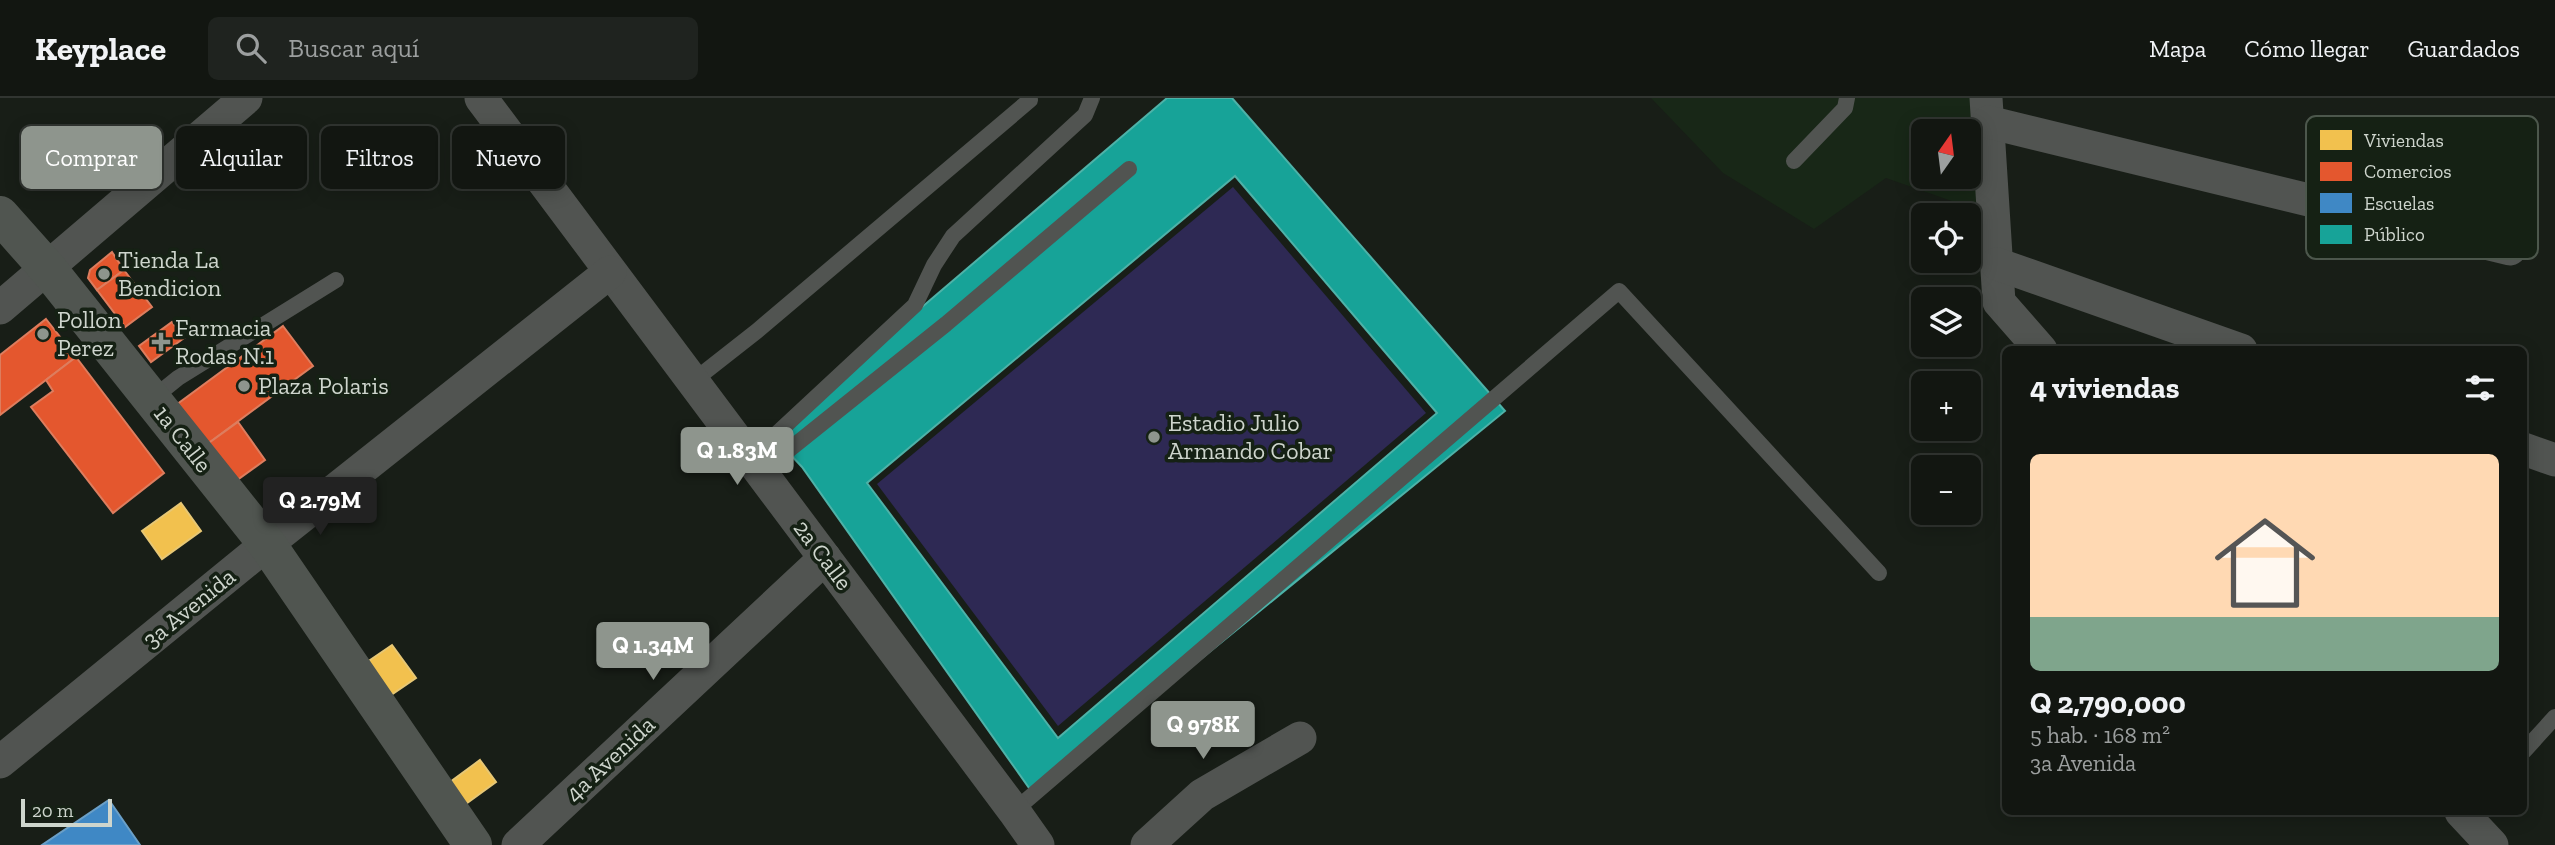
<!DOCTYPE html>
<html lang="es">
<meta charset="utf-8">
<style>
body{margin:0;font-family:"Zilla Slab",serif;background:#1f231f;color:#f1f3f6;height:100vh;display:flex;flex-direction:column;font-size:26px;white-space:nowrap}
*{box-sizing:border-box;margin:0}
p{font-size:23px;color:#9c9f9f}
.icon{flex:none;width:38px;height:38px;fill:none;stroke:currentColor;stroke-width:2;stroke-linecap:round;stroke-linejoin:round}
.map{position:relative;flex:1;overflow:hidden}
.side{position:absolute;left:2002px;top:248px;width:525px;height:469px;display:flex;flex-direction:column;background:#121611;border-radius:10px;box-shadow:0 4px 18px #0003,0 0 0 2px #313531}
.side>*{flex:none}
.hud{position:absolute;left:21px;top:28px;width:665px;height:63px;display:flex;gap:14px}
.needle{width:46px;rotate:14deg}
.fabs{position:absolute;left:1911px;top:21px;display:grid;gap:14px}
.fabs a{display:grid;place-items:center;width:70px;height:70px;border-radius:10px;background:#121611;box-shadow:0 4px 18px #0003,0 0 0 2px #313531;font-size:35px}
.scale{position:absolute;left:21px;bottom:18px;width:91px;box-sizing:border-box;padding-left:7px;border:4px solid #ced5cd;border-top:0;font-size:19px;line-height:24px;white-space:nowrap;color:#ced5cd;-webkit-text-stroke:5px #152114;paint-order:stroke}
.price{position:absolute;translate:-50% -60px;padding:0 16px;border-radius:7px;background:#8e958d;color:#fff;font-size:23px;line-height:46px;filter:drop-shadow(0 2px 4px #0008)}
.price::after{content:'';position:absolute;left:50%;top:42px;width:21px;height:16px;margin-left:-10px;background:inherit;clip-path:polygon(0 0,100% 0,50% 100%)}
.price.active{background:#222;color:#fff}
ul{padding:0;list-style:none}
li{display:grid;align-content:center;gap:14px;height:371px;padding:0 28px}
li+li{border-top:2px solid #313531}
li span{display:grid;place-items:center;height:217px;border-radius:10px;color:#555}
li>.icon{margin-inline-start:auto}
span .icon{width:126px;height:126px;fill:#fffc;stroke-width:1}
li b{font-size:30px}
h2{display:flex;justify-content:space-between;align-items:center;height:84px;padding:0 28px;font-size:30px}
.pill{padding:0 24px;border-radius:10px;background:#121611;box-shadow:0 4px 18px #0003,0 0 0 2px #313531;font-size:24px;line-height:63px}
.pill.active{background:#8e958d;color:#fff}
header{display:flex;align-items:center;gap:42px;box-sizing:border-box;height:98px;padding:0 35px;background:#121611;border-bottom:2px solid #313531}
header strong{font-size:33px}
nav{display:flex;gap:38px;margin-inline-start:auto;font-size:24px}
.search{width:490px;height:63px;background:#1f231f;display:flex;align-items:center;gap:18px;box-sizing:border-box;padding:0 24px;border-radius:10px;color:#9c9f9f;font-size:26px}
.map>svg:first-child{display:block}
.built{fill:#182717;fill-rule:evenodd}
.green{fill:#2e2954}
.homes{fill:#f2c14e;stroke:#e7c774;stroke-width:2}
.shops{fill:#e4572e;stroke:#dd7d5e;stroke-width:2}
.schools{fill:#3f88c5;stroke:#6a9fc7;stroke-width:2}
.public{fill:#17a398;stroke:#4eb2a8;stroke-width:2;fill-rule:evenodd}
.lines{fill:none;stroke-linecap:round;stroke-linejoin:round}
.service{stroke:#515451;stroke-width:16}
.minor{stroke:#515451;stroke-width:33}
.primary{stroke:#505550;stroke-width:38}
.poi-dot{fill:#8e958d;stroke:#152114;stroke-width:2.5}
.labels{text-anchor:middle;stroke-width:7;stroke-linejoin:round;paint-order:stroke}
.poi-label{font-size:24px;fill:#ced5cd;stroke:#152114;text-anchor:start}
.street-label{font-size:24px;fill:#ced5cd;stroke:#152114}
.key{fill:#152114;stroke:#4c574c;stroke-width:2}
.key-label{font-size:19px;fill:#ced5cd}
</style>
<header>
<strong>Keyplace</strong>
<div class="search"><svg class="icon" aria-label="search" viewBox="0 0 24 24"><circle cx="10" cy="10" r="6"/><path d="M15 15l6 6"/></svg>Buscar aquí</div>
<nav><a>Mapa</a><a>Cómo llegar</a><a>Guardados</a></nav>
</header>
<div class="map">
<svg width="2555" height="747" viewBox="0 0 2555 747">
<rect width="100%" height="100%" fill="#181e17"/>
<path class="built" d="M 1651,0 L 1996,0 L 2006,122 L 1886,80 L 1814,131 L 1723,75 ZM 1923,33 L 1969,33 L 1969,79 L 1923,79 Z"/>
<path class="green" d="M 1233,89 L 1426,315 L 1058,628 L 877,386 Z"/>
<g class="homes">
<path d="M 181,405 L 201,433 L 162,461 L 142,433 Z"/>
<path d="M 392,547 L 416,580 L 381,604 L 357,571 Z"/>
<path d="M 480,662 L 496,684 L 459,711 L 442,690 Z"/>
</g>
<g class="shops">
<path d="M 112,154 L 124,172 L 97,192 L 88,180 L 90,172 Z"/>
<path d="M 124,172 L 152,209 L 125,229 L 97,192 Z"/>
<path d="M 46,221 L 76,259 L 0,317 L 0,257 Z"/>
<path d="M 172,224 L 184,240 L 151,264 L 139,248 Z"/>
<path d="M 283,228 L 313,268 L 206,347 L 176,307 Z"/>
<path d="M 76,259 L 164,375 L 113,415 L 31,309 L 53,293 L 46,282 Z"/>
<path d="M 238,324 L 265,362 L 233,385 L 206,347 Z"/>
</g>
<path class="schools" d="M 109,702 L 140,747 L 42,747 Z"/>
<path class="public" d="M 1167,0 L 1232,0 L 1505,313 L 1034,697 L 802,369 L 772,337 ZM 1235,78 L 1437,315 L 1058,640 L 867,385 Z"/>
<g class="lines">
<g class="service">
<path d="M 1794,63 L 1845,10 L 1847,0"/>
<path d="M 692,284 L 757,233 L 1030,2"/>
<path d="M 152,301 L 178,280 L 336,182"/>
<path d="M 747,356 L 772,340 L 915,207 L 934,167 L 953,138 L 1085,17 L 1092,0"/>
<path d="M 760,375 L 946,226 L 1129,71"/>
<path d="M 2524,653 L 2555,619"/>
<path d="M 1014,713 L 1619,193 L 1879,475"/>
</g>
<g class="minor">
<path d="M 481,0 L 1014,713 L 1038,747"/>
<path d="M 1986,0 L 1999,204 L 2041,252"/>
<path d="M 1988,24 L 2510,151"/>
<path d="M 1997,166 L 2241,252"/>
<path d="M 0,210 L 246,0"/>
<path d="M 2524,351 L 2555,362"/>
<path d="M 0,664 L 267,446 L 610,174"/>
<path d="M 2461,714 L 2492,747"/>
<path d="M 518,747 L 825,460"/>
<path d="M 1147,747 L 1202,697 L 1300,640"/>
</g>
<path class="primary" d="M 0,117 L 48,171 L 267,446 L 473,747"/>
</g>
<g class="poi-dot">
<circle cx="104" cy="176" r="7"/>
<circle cx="43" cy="236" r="7"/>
<path d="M157.5 233.5h7v7h7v7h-7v7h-7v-7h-7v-7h7z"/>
<circle cx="244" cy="288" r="7"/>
<circle cx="1154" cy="339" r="7"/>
</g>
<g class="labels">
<g class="poi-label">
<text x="118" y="170">Tienda La<tspan x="118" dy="28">Bendicion</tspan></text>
<text x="57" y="230">Pollon<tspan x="57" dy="28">Perez</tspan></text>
<text x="175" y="238">Farmacia<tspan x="175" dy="28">Rodas N.1</tspan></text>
<text x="258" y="296">Plaza Polaris</text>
<text x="1168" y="333">Estadio Julio<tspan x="1168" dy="28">Armando Cobar</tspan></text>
</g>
<g class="street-label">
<text transform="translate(183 341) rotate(52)" y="8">1a Calle</text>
<text transform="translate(823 457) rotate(53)" y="8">2a Calle</text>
<text transform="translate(189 510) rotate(-39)" y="8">3a Avenida</text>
<text transform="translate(610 661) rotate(-43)" y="8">4a Avenida</text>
</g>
</g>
<rect x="2306" y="18" width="232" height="143" rx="10" class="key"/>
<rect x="2320" y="32" width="32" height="20" fill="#f2c14e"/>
<rect x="2320" y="64" width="32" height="19" fill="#e4572e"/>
<rect x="2320" y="95" width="32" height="20" fill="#3f88c5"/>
<rect x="2320" y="127" width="32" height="19" fill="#17a398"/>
<g class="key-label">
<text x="2364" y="49">Viviendas</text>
<text x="2364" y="80">Comercios</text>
<text x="2364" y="112">Escuelas</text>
<text x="2364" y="143">Público</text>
</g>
</svg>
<div class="fabs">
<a><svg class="needle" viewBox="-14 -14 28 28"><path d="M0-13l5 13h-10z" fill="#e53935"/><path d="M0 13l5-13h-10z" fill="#9c9f9f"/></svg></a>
<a><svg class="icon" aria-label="locate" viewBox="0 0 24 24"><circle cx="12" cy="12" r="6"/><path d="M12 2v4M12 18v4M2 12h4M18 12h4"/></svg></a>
<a><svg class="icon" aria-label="layers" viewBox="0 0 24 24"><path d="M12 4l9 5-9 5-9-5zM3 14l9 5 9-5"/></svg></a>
<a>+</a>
<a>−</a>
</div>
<div class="scale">20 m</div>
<b class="price" style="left:737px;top:389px">Q 1.83M</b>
<b class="price active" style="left:320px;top:439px">Q 2.79M</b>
<b class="price" style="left:653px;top:584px">Q 1.34M</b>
<b class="price" style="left:1203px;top:663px">Q 978K</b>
<div class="hud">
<a class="pill active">Comprar</a>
<a class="pill">Alquilar</a>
<a class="pill">Filtros</a>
<a class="pill">Nuevo</a>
</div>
<section class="side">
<h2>4 viviendas<svg class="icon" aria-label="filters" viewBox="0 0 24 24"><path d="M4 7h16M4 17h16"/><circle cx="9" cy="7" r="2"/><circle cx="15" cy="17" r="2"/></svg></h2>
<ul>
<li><span style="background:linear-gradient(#ffd9b3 75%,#7fa58c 0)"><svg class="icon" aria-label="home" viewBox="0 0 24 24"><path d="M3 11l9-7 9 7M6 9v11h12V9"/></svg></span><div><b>Q 2,790,000</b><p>5 hab. · 168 m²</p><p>3a Avenida</p></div></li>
</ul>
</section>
</div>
